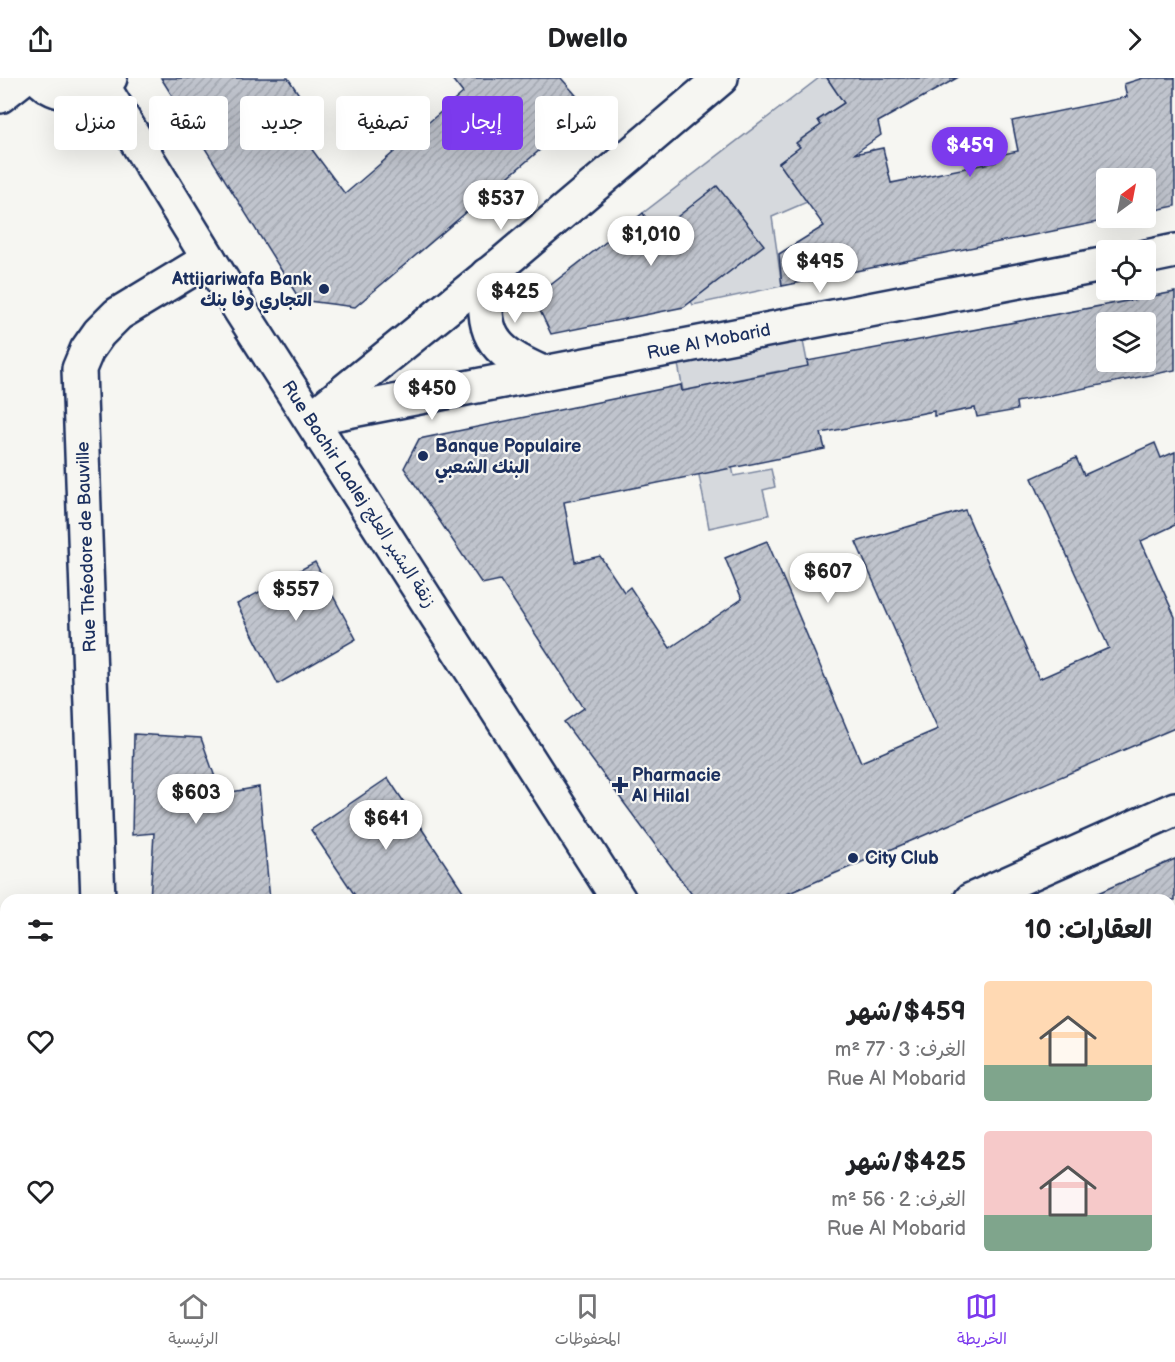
<!DOCTYPE html>
<html lang="ar">
<meta charset="utf-8">
<style>
body{margin:0;font-family:"Balsamiq Sans","Playpen Sans Arabic",sans-serif;background:#f6f6f6;color:#202124;direction:rtl;height:100vh;display:flex;flex-direction:column;font-size:22px;white-space:nowrap}
*{box-sizing:border-box;margin:0}
p{font-size:20px;color:#757577}
.icon{flex:none;width:33px;height:33px;fill:none;stroke:currentColor;stroke-width:2;stroke-linecap:round;stroke-linejoin:round}
.map{position:relative;flex:1;overflow:hidden;direction:ltr}
.details{position:absolute;left:0px;top:816px;width:1176px;height:384px;display:flex;flex-direction:column;background:#fff;border-radius:18px 18px 0 0;box-shadow:0 6px 24px #0002;direction:rtl}
.details>*{flex:none}
.hud{position:absolute;left:18px;top:18px;width:600px;height:54px;direction:rtl;display:flex;gap:12px}
.needle{width:39px;rotate:32deg}
.buttons{position:absolute;left:1096px;top:90px;display:grid;gap:12px}
.buttons a{display:grid;place-items:center;width:60px;height:60px;border-radius:6px;background:#fff;box-shadow:0 6px 24px #0002;font-size:30px}
.price{position:absolute;translate:-50% -51px;padding:0 14px;border-radius:21px;background:#fff;color:#222;font-size:20px;line-height:39px;filter:drop-shadow(0 2px 3px #0008)}
.price::after{content:'';position:absolute;left:50%;top:36px;width:18px;height:14px;margin-left:-9px;background:inherit;clip-path:polygon(0 0,100% 0,50% 100%)}
.price.current{background:#7c3aed;color:#fff}
ul{padding:0;list-style:none}
li{display:flex;align-items:center;gap:18px;height:150px;padding:0 24px}
li span{display:grid;place-items:center;flex:none;width:168px;height:120px;border-radius:6px;color:#555}
li>.icon{margin-inline-start:auto}
span .icon{width:72px;height:72px;fill:#fffc;stroke-width:1}
li b{font-size:26px}
h2{display:flex;justify-content:space-between;align-items:center;height:72px;padding:0 24px;font-size:26px}
.chip{padding:0 21px;border-radius:6px;background:#fff;box-shadow:0 6px 24px #0002;font-size:21px;line-height:54px}
.chip.current{background:#7c3aed;color:#fff}
header{display:flex;justify-content:space-between;align-items:center;height:78px;padding:0 24px;background:#fff;font-size:27px;font-weight:700}
.tabs{display:flex;justify-content:space-around;align-items:center;height:84px;border-top:2px solid #e0e0e0;background:#fff;font-size:16px;color:#757577}
.tabs a{display:grid;justify-items:center;gap:3px}
.tabs .current{color:#7c3aed}
.map>svg:first-child{display:block}
.grass{fill:url(#grass-tufts);stroke:#78849e;stroke-width:1.5}
.garden{fill:#d6d9dd;stroke:#78849e;stroke-width:1.5}
.building{fill:url(#building-hatch);stroke:#1b2f5e;stroke-width:1.5;fill-rule:evenodd}
.lines{fill:none;stroke-linecap:round;stroke-linejoin:round}
.minor-casing{stroke:#1b2f5e;stroke-width:38}
.path{stroke:#1b2f5e;stroke-width:4;stroke-dasharray:1.5 4.5;stroke-linecap:butt}
.minor{stroke:#f6f6f2;stroke-width:33}
.poi-dot{fill:#1b2f5e;stroke:#f6f6f2;stroke-width:2}
.labels{text-anchor:middle;stroke-width:4.5;stroke-linejoin:round;paint-order:stroke}
.poi-label{font-size:18px;font-weight:bold;fill:#1b2f5e;stroke:#f6f6f2;text-anchor:start}
.street-label{font-size:18px;fill:#1b2f5e;stroke:#f6f6f2}
</style>
<header><svg class="icon" aria-label="forward" viewBox="0 0 24 24"><path d="M9 5l7 7-7 7"/></svg>Dwello<svg class="icon" aria-label="share" viewBox="0 0 24 24"><path d="M12 15V3M7 8l5-5 5 5M5 13v7h14v-7"/></svg></header>
<div class="map">
<svg width="1175" height="1200" viewBox="0 0 1175 1200">
<defs>
<pattern id="grass-tufts" width="24" height="20" patternUnits="userSpaceOnUse" patternTransform="scale(1.5)"><rect width="24" height="20" fill="#d6d9dd"/><path d="M3 7l-1-3M5 7V3M7 7l1-3M15 17l-1-3M17 17v-4M19 17l1-3" fill="none" stroke="#b7bbc0"/></pattern>
<pattern id="building-hatch" width="6" height="6" patternUnits="userSpaceOnUse" patternTransform="scale(1.5)"><rect width="6" height="6" fill="#c0c4cd"/><path d="M-1 1l2-2M0 6l6-6M5 7l2-2" fill="none" stroke="#a4a9b2"/></pattern>
</defs>
<rect width="100%" height="100%" fill="#f6f6f2"/>
<filter id="ink" filterUnits="userSpaceOnUse"><feTurbulence type="fractalNoise" baseFrequency=".0167" numOctaves="2"/><feDisplacementMap in="SourceGraphic" scale="12" xChannelSelector="R" yChannelSelector="G"/><feConvolveMatrix kernelMatrix="1 2 1 2 8 2 1 2 1" color-interpolation-filters="sRGB"/></filter>
<g filter="url(#ink)">
<path class="grass" d="M 126,1194 L 262,1194 L 269,1200 L 126,1200 Z"/>
<g class="garden">
<path d="M 819,0 L 827,0 L 844,25 L 818,42 L 821,47 L 797,64 L 800,69 L 779,85 L 796,109 L 851,85 L 873,71 L 886,90 L 772,139 L 782,208 L 693,227 L 643,135 Z"/>
<path d="M 803,263 L 819,343 L 791,349 L 779,293 L 715,306 L 734,398 L 771,391 L 775,409 L 763,412 L 769,437 L 709,450 L 678,286 Z"/>
</g>
<g class="building">
<path d="M 161,0 L 288,0 L 308,30 L 293,46 L 345,116 L 463,15 L 451,0 L 561,0 L 588,31 L 355,229 L 300,222 Z"/>
<path d="M 827,0 L 957,0 L 878,44 L 881,57 L 854,76 L 883,70 L 891,105 L 996,84 L 994,78 L 1018,73 L 1012,43 L 1127,19 L 1124,6 L 1143,0 L 1175,0 L 1175,128 L 1146,134 L 1146,100 L 1107,100 L 1107,140 L 1117,140 L 782,208 L 779,176 L 824,148 L 779,85 L 800,69 L 796,65 L 821,47 L 818,42 L 844,25 Z"/>
<path d="M 717,108 L 764,167 L 684,229 L 551,256 L 534,220 L 643,135 L 655,156 Z"/>
<path d="M 1175,214 L 1175,292 L 1016,324 L 1017,332 L 977,339 L 975,330 L 934,338 L 934,333 L 821,355 L 825,371 L 564,424 L 575,484 L 600,478 L 624,514 L 630,509 L 670,570 L 742,521 L 725,480 L 767,463 L 861,684 L 938,651 L 856,464 L 965,432 L 1039,601 L 1109,570 L 1032,400 L 1076,380 L 1084,397 L 1155,365 L 1161,380 L 1175,374 L 1175,447 L 1141,463 L 1175,539 L 1175,650 L 773,822 L 696,822 L 564,644 L 584,630 L 500,502 L 482,506 L 404,390 L 419,361 L 681,307 L 682,313 L 808,288 L 807,283 ZM 1107,244 L 1146,244 L 1146,284 L 1107,284 Z"/>
<path d="M 315,484 L 356,561 L 278,606 L 237,526 Z"/>
<path d="M 134,656 L 201,660 L 221,716 L 259,709 L 270,822 L 150,822 L 154,755 L 132,757 Z"/>
<path d="M 388,700 L 469,822 L 358,822 L 311,752 Z"/>
<path d="M 1175,781 L 1175,822 L 1082,822 Z"/>
</g>
<g class="lines">
<g class="minor-casing">
<g id="minor">
<path d="M 39,0 C 58,21 90,18 110,0"/>
<path d="M 102,7 L 241,233 L 619,822"/>
<path d="M 0,18 L 23,0"/>
<path d="M 1146,179 L 1175,173"/>
<path d="M 487,197 C 482,256 488,271 543,295"/>
<path d="M 314,338 L 504,184 L 721,0"/>
<path id="s1" d="M 311,340 L 1107,186"/>
<path d="M 98,822 L 79,291 L 87,272 L 99,255 L 118,236 L 209,181"/>
<path d="M 971,822 L 1175,731"/>
<path d="M 531,1194 L 537,1200"/>
<path d="M 942,1194 L 947,1200"/>
<path d="M 595,1200 L 600,1194"/>
</g>
</g>
<g class="path">
<path d="M 278,1194 L 285,1200"/>
<path d="M 477,1194 L 484,1200"/>
<path d="M 124,1200 L 124,1194"/>
<path d="M 236,1200 L 237,1194"/>
<path d="M 849,1200 L 854,1194"/>
</g>
<use href="#minor" class="minor"/>
</g>
</g>
<g class="poi-dot">
<circle cx="324" cy="211" r="6"/>
<circle cx="423" cy="378" r="6"/>
<path d="M617 698h6v6h6v6h-6v6h-6v-6h-6v-6h6z"/>
<circle cx="853" cy="780" r="6"/>
</g>
<g class="labels">
<g class="poi-label">
<text x="312" y="207" text-anchor="end">Attijariwafa Bank<tspan x="312" dy="21">التجاري وفا بنك</tspan></text>
<text x="435" y="374">Banque Populaire<tspan x="435" dy="21">البنك الشعبي</tspan></text>
<text x="632" y="703">Pharmacie<tspan x="632" dy="21">Al Hilal</tspan></text>
<text x="865" y="786">City Club</text>
</g>
<g class="street-label">
<text dy="6" stroke="none"><textPath href="#s1" startOffset="405">Rue Al Mobarid</textPath></text>
<text transform="translate(359 416) rotate(57)" y="6">Rue Bachir Laalej زنقة البشير العلج</text>
<text transform="translate(86 469) rotate(-92)" y="6">Rue Théodore de Bauville</text>
</g>
</g>
</svg>
<div class="buttons">
<a><svg class="needle" viewBox="-14 -14 28 28"><path d="M0-13l5 13h-10z" fill="#e53935"/><path d="M0 13l5-13h-10z" fill="#757577"/></svg></a>
<a><svg class="icon" aria-label="locate" viewBox="0 0 24 24"><circle cx="12" cy="12" r="6"/><path d="M12 2v4M12 18v4M2 12h4M18 12h4"/></svg></a>
<a><svg class="icon" aria-label="layers" viewBox="0 0 24 24"><path d="M12 4l9 5-9 5-9-5zM3 14l9 5 9-5"/></svg></a>
</div>
<b class="price current" style="left:970px;top:100px">$459</b>
<b class="price" style="left:501px;top:153px">$537</b>
<b class="price" style="left:651px;top:189px">$1,010</b>
<b class="price" style="left:820px;top:216px">$495</b>
<b class="price" style="left:515px;top:246px">$425</b>
<b class="price" style="left:432px;top:343px">$450</b>
<b class="price" style="left:828px;top:526px">$607</b>
<b class="price" style="left:296px;top:544px">$557</b>
<b class="price" style="left:196px;top:747px">$603</b>
<b class="price" style="left:386px;top:773px">$641</b>
<div class="hud">
<a class="chip">شراء</a>
<a class="chip current">إيجار</a>
<a class="chip">تصفية</a>
<a class="chip">جديد</a>
<a class="chip">شقة</a>
<a class="chip">منزل</a>
</div>
<section class="details">
<h2>العقارات: 10<svg class="icon" aria-label="filters" viewBox="0 0 24 24"><path d="M4 7h16M4 17h16"/><circle cx="9" cy="7" r="2"/><circle cx="15" cy="17" r="2"/></svg></h2>
<ul>
<li><span style="background:linear-gradient(#ffd9b3 70%,#7fa58c 0)"><svg class="icon" aria-label="home" viewBox="0 0 24 24"><path d="M3 11l9-7 9 7M6 9v11h12V9"/></svg></span><div><b>$459/شهر</b><p>الغرف: 3 · 77 m²</p><p>Rue Al Mobarid</p></div><svg class="icon" aria-label="heart" viewBox="0 0 24 24"><path d="M12 20l-8-8c-3-5 5-10 8-4 3-6 11-1 8 4z"/></svg></li>
<li><span style="background:linear-gradient(#f6c9c9 70%,#7fa58c 0)"><svg class="icon" aria-label="home" viewBox="0 0 24 24"><path d="M3 11l9-7 9 7M6 9v11h12V9"/></svg></span><div><b>$425/شهر</b><p>الغرف: 2 · 56 m²</p><p>Rue Al Mobarid</p></div><svg class="icon" aria-label="heart" viewBox="0 0 24 24"><path d="M12 20l-8-8c-3-5 5-10 8-4 3-6 11-1 8 4z"/></svg></li>
</ul>
</section>
</div>
<nav class="tabs">
<a class="current"><svg class="icon" aria-label="map" viewBox="0 0 24 24"><path d="M3 6l6-2 6 2 6-2v14l-6 2-6-2-6 2zM9 4v14M15 6v14"/></svg>الخريطة</a>
<a><svg class="icon" aria-label="saved" viewBox="0 0 24 24"><path d="M7 4h10v16l-5-4-5 4z"/></svg>المحفوظات</a>
<a><svg class="icon" aria-label="home" viewBox="0 0 24 24"><path d="M3 11l9-7 9 7M6 9v11h12V9"/></svg>الرئيسية</a>
</nav>
